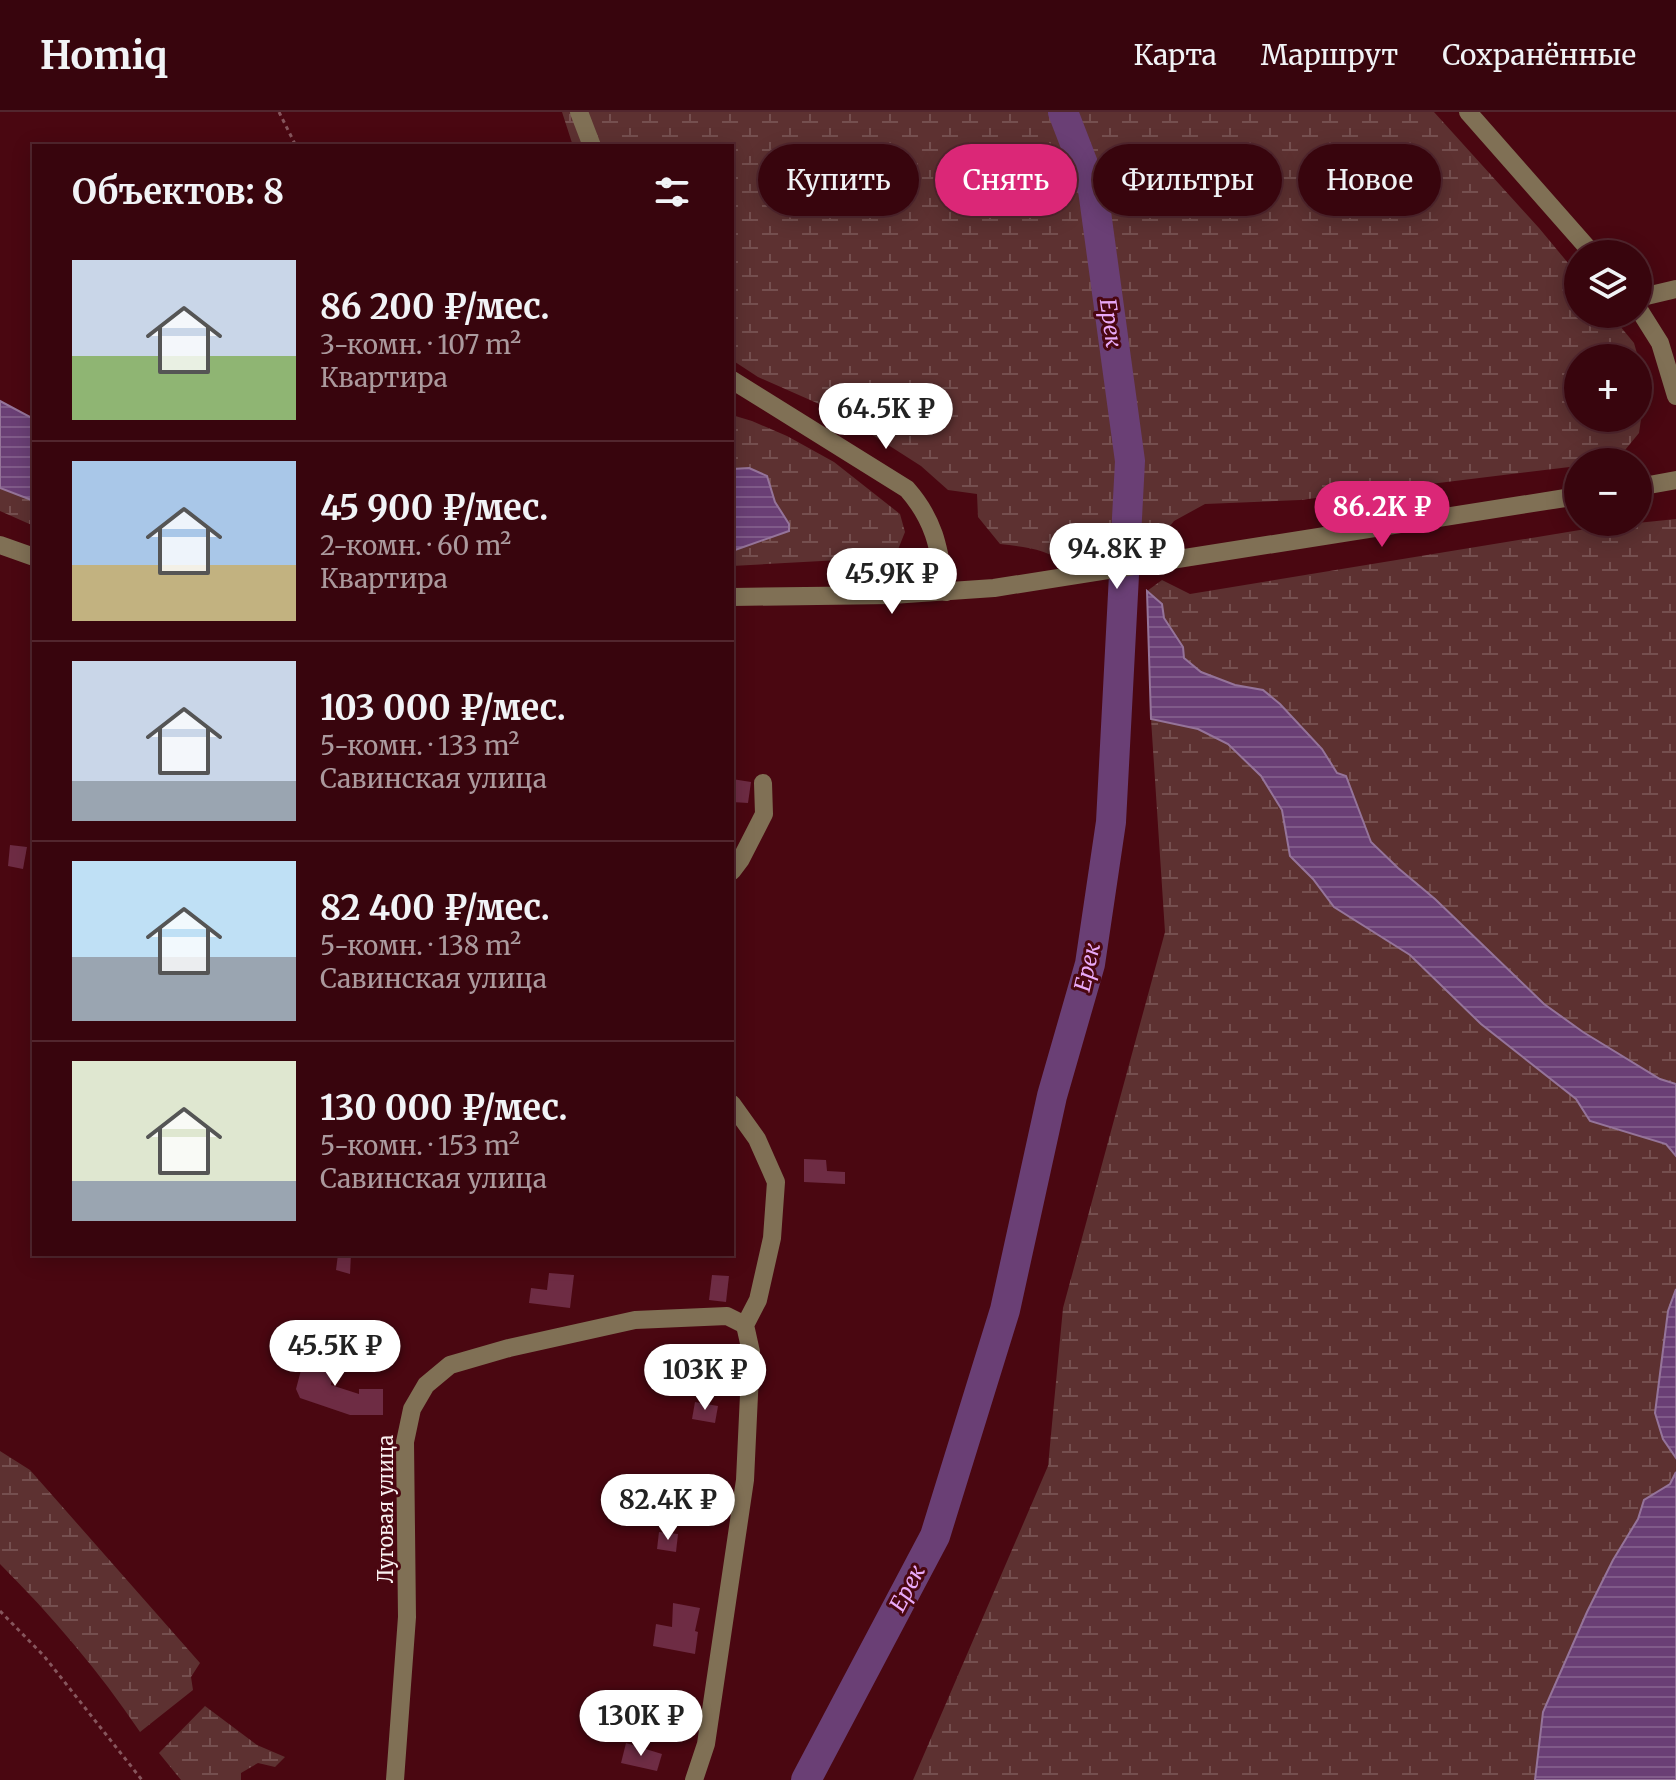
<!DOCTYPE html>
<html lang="ru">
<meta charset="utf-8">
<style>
body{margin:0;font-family:Merriweather,serif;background:#43131b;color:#f1f3f6;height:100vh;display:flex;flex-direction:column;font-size:30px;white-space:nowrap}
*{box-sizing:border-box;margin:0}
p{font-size:26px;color:#ab999d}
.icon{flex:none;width:44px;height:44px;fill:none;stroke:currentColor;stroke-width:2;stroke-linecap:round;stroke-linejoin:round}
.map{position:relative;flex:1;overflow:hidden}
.details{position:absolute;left:32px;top:32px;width:702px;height:1112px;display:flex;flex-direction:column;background:#38050d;border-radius:0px;box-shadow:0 4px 20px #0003,0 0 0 2px #52262e}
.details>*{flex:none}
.guide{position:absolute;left:758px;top:32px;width:760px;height:72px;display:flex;gap:16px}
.controls{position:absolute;left:1564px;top:128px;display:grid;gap:16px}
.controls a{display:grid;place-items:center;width:88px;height:88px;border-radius:50%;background:#38050d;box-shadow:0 4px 20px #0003,0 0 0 2px #52262e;font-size:40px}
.price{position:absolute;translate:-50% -68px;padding:0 18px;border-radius:28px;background:#fff;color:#222;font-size:26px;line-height:52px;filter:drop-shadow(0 2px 4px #0008)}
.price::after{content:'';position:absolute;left:50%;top:48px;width:24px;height:18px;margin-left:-12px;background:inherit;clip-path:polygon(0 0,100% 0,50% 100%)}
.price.selected{background:#db2777;color:#fff}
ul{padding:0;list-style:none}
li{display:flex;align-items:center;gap:24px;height:200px;padding:0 40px}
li+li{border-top:2px solid #52262e}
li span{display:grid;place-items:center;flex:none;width:224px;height:160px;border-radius:0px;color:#555}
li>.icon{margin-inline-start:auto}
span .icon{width:96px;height:96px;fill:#fffc;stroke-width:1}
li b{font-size:34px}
h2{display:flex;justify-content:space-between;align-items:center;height:96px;padding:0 40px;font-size:34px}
.tag{padding:0 28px;border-radius:36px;background:#38050d;box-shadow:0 4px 20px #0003,0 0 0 2px #52262e;font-size:28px;line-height:72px}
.tag.selected{background:#db2777;color:#fff}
header{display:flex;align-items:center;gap:48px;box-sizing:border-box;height:112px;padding:0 40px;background:#38050d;border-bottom:2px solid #52262e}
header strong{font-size:38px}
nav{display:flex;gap:44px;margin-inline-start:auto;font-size:28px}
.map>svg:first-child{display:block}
.wetland{fill:url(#wetland-marsh);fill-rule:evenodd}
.water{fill:url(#water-rules);stroke:#95749a;stroke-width:2}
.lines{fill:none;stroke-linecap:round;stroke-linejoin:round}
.river{stroke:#6a3f75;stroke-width:30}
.building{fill:#6e2c44}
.path{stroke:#86565d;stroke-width:3;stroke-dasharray:4 4;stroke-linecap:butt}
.minor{stroke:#807055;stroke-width:18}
.labels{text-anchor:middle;stroke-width:6;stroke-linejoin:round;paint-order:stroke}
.street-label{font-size:20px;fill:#f9f0f0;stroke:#4a0711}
.water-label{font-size:22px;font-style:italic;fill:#e9a9f8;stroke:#4a0711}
</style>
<header>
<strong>Homiq</strong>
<nav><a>Карта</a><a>Маршрут</a><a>Сохранённые</a></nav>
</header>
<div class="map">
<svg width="1676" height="1668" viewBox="0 0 1676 1668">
<defs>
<pattern id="wetland-marsh" width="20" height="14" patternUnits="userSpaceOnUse" patternTransform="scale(2)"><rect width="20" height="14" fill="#5d3131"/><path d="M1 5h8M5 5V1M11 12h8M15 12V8" fill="none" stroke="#754f4f"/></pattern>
<pattern id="water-rules" width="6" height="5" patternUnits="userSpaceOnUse" patternTransform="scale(2)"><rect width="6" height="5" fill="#6a3f75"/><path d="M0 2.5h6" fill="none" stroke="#805b89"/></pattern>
</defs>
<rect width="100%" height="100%" fill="#4a0711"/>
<g class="wetland">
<path d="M 562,0 L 1434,0 L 1539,116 L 1578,163 L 1578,202 L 1610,202 L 1634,231 L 1646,273 L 1639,321 L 1616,349 L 1578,350 L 1578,354 L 1300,388 L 1205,392 L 1174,409 L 1153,435 L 1067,453 C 1048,437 1025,435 1000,432 L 978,405 L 977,382 L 948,378 L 921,354 L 835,299 L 758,265 L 732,248 L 732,34 L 573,34 ZM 1578,246 L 1638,246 L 1638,306 L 1578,306 Z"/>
<path d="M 732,303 L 752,309 L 787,324 L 834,350 L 900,402 L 905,420 L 897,440 L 840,448 L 732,454 L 732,439 L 789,418 L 789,412 L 775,390 L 767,364 L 749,356 L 732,357 Z"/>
<path d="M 0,376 L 34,389 L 34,414 L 0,399 Z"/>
<path d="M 1676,407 L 1676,972 L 1660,967 L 1583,920 L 1544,892 L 1435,787 L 1398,756 L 1371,730 L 1346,665 L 1337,661 L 1322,637 L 1263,578 L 1235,573 L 1201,560 L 1184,546 L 1183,535 L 1164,506 L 1162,492 L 1147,479 L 1162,468 L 1190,482 L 1598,415 Z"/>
<path d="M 1151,607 L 1198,617 L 1228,632 L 1261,664 L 1282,698 L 1290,744 L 1313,767 L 1334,795 L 1410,843 L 1482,912 L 1576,987 L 1590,1009 L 1666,1032 L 1676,1044 L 1676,1177 L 1668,1199 L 1655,1301 L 1663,1327 L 1676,1346 L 1676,1360 L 1670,1372 L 1644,1388 L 1639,1407 L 1613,1448 L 1587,1500 L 1543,1600 L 1535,1668 L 913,1668 L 1048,1354 L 1063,1196 L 1165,820 Z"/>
<path d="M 0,1339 L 30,1358 L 200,1551 L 191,1565 L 193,1578 L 140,1620 C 99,1559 52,1504 0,1452 Z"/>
<path d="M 205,1594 L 257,1633 L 285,1645 L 275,1655 L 258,1651 L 241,1661 L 241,1668 L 181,1668 L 159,1641 Z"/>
</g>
<g class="water">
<path d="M 0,289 L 34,307 L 34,389 L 0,376 Z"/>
<path d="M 749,356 L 767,364 L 775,390 L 789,412 L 789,419 L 732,439 L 732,357 Z"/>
<path d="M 1147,479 L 1162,492 L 1164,506 L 1183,535 L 1184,546 L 1201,560 L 1235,573 L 1263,578 L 1280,592 L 1322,637 L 1337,661 L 1346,664 L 1371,730 L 1398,756 L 1435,787 L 1544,892 L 1583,920 L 1660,967 L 1676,972 L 1676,1044 L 1666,1032 L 1590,1009 L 1576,987 L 1481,912 L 1410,843 L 1334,795 L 1313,767 L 1290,744 L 1282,698 L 1261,664 L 1228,632 L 1198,617 L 1151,607 Z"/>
<path d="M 1676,1177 L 1676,1346 L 1663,1327 L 1655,1301 L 1668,1199 Z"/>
<path d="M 1676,1360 L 1676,1668 L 1535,1668 L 1543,1600 L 1587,1500 L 1613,1448 L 1638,1407 L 1644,1388 L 1670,1372 Z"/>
</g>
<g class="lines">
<path class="river" d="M 806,1668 L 935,1424 L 1005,1198 L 1052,984 L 1090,852 L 1111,710 L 1130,349 L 1093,78 L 1063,0"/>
</g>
<g class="building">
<path d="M 732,667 L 751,670 L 748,691 L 732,690 Z"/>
<path d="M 10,733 L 27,735 L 23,757 L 8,754 Z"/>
<path d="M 804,1047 L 826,1048 L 827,1059 L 845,1060 L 845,1072 L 804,1070 Z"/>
<path d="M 338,1142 L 351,1142 L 350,1162 L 336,1158 Z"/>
<path d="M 549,1161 L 574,1163 L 570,1196 L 529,1191 L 531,1176 L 547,1178 Z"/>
<path d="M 712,1163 L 729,1164 L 726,1190 L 709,1188 Z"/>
<path d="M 314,1237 L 336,1241 L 331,1273 L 359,1282 L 359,1277 L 383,1277 L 383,1303 L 350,1303 L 300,1286 L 296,1277 L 305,1243 L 310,1243 Z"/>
<path d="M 695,1290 L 718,1294 L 715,1311 L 692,1307 Z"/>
<path d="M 659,1420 L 678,1422 L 676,1440 L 657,1437 Z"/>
<path d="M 673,1491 L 700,1496 L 695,1519 L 698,1520 L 695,1542 L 653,1534 L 656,1512 L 672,1515 Z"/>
<path d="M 626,1631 L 662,1642 L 657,1659 L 621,1651 Z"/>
</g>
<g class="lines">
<g class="path">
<path d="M 279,0 L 296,34"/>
<path d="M 0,1499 L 44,1544 L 142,1668"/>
</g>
<g class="minor">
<path d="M 579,0 L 592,34"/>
<path d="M 1468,0 L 1593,142"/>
<path d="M 1638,186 L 1676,177"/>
<path d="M 1638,196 L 1660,231 L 1676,284"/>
<path d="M 732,268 L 907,377 C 936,410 939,438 946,480"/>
<path d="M 1638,375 L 1676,368"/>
<path d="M 0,433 L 34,445"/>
<path d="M 732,485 L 892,483 L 994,476 L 1578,384"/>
<path d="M 732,759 L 741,747 L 764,702 L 763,671"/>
<path d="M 395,1668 L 407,1505 L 405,1330 L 412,1297 L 426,1273 L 450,1253 L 509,1236 L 635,1208 L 727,1204 L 745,1213"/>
<path d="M 694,1668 L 706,1632 L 745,1368 L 751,1240 L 745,1213 L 758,1188 L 772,1126 L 776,1070 L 757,1027 L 732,992"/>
</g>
</g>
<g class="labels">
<g class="street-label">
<text transform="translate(386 1397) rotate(-90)" y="7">Луговая улица</text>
</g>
<g class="water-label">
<text transform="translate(1111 211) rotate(82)" y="8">Ерек</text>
<text transform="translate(1087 855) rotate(-77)" y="8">Ерек</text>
<text transform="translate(907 1476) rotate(-62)" y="8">Ерек</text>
</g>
</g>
</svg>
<div class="controls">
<a><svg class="icon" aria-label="layers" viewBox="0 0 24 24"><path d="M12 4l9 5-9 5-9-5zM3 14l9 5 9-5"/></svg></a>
<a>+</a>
<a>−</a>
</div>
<b class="price" style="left:886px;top:339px">64.5K ₽</b>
<b class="price selected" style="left:1382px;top:437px">86.2K ₽</b>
<b class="price" style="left:1117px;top:479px">94.8K ₽</b>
<b class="price" style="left:892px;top:504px">45.9K ₽</b>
<b class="price" style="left:335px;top:1276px">45.5K ₽</b>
<b class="price" style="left:705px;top:1300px">103K ₽</b>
<b class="price" style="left:668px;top:1430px">82.4K ₽</b>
<b class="price" style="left:641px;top:1646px">130K ₽</b>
<div class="guide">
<a class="tag">Купить</a>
<a class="tag selected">Снять</a>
<a class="tag">Фильтры</a>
<a class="tag">Новое</a>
</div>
<section class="details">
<h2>Объектов: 8<svg class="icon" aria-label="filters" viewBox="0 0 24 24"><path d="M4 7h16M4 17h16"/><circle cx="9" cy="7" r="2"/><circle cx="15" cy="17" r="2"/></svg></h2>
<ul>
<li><span style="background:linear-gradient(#c9d6e8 60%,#8fb573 0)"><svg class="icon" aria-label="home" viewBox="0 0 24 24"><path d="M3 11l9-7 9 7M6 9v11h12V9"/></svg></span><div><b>86 200 ₽/мес.</b><p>3-комн. · 107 m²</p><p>Квартира</p></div></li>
<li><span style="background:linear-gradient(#a9c7e8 65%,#c2b280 0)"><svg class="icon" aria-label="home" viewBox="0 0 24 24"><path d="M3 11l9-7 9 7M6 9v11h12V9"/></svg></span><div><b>45 900 ₽/мес.</b><p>2-комн. · 60 m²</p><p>Квартира</p></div></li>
<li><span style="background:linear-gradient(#c9d6e8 75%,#9aa5b1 0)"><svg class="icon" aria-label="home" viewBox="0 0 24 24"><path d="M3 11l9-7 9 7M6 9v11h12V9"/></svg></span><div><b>103 000 ₽/мес.</b><p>5-комн. · 133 m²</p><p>Савинская улица</p></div></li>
<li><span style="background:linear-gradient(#bfe0f5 60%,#9aa5b1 0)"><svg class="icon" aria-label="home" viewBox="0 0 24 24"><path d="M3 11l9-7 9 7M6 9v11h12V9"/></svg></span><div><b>82 400 ₽/мес.</b><p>5-комн. · 138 m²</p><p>Савинская улица</p></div></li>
<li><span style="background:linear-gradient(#dfe7d0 75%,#9aa5b1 0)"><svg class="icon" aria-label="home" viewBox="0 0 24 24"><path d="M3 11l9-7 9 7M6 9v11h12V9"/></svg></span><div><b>130 000 ₽/мес.</b><p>5-комн. · 153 m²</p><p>Савинская улица</p></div></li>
</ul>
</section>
</div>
